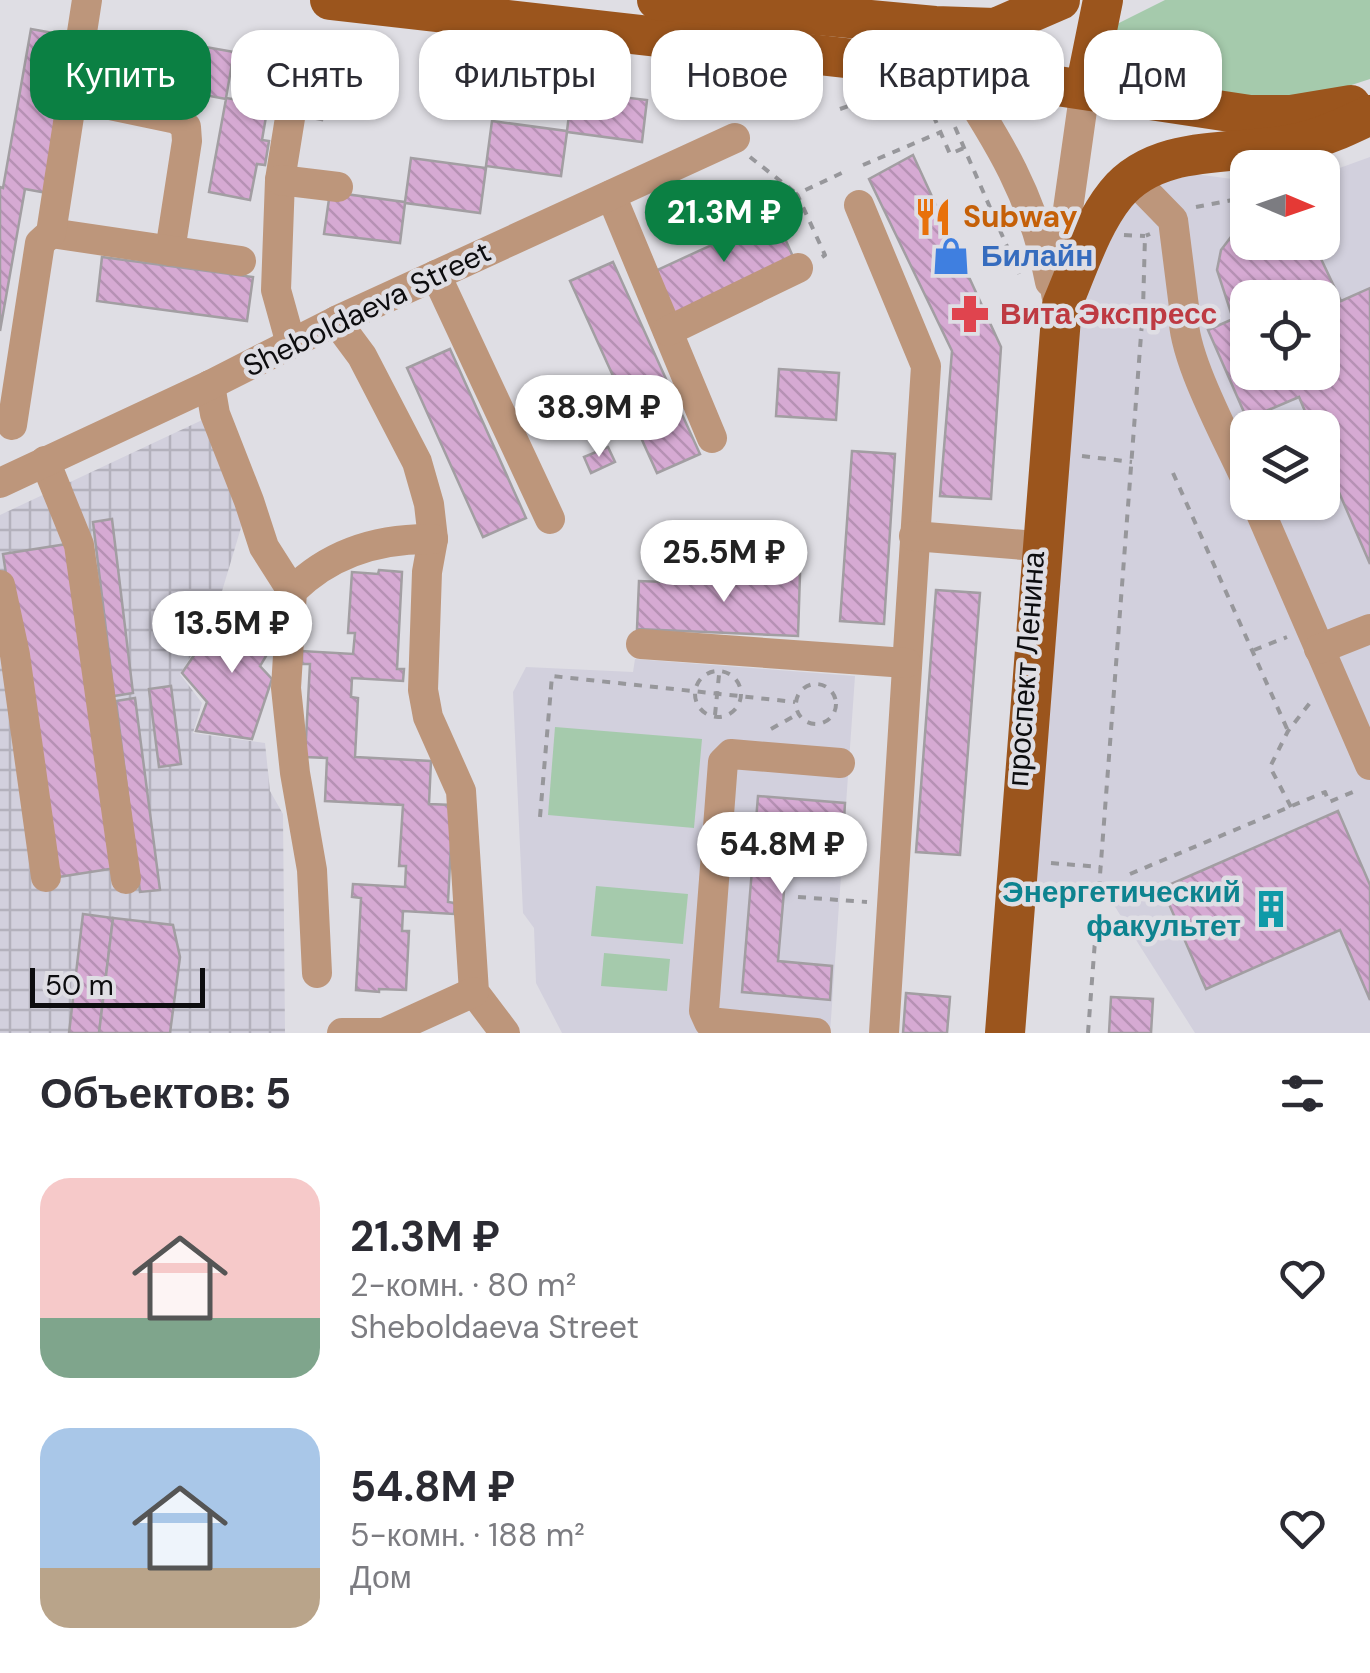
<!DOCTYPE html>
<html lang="ru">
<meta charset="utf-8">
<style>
body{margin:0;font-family:"DM Sans",sans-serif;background:#f7f7f7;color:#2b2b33;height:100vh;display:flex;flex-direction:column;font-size:38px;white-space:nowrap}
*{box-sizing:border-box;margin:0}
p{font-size:32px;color:#7c7c81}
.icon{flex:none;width:55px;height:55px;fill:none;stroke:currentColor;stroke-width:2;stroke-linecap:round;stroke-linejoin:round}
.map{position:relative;height:1033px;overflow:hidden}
.details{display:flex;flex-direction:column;background:#fff;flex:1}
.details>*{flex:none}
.top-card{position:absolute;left:30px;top:30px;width:1310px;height:90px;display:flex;gap:20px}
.needle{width:65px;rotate:92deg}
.tools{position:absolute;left:1230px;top:150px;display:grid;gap:20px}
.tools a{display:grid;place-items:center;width:110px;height:110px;border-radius:20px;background:#fff;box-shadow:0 2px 8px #0004;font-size:50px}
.scale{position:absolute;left:30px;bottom:25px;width:175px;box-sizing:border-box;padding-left:10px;border:5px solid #0d0d0f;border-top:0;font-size:28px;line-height:35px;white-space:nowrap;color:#0d0d0f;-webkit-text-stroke:8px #dfdee4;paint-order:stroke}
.price{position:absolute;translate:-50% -85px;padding:0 22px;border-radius:35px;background:#fff;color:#222;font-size:32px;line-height:65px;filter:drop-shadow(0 2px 5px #0008)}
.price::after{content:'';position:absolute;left:50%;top:60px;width:30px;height:22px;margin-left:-15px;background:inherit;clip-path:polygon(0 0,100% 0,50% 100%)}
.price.selected{background:#0b8043;color:#fff}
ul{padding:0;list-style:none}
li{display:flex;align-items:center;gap:30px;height:250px;padding:0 40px}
li span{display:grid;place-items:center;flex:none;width:280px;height:200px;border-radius:30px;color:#555}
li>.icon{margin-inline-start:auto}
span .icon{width:120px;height:120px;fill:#fffc;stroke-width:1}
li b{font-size:42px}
h2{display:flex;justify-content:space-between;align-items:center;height:120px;padding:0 40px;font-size:42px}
.chip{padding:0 35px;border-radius:30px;background:#fff;box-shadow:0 2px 8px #0004;font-size:35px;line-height:90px}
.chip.selected{background:#0b8043;color:#fff}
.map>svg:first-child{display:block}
.built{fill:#d2d0dd;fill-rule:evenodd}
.industrial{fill:url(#industrial-grid)}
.grass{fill:#a5caac}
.building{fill:url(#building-back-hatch);stroke:#a29ea2;stroke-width:2.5;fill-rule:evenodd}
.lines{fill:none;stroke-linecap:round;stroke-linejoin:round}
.path{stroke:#97979b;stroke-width:4;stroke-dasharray:8 8;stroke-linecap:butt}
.minor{stroke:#bd967b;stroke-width:30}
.major{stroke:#9b551d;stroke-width:40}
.labels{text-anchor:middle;stroke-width:9;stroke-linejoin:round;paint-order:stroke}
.food-label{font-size:30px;font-weight:bold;fill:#c56008;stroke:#dfdee4;text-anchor:start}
.shop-label{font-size:30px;font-weight:bold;fill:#366cbe;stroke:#dfdee4;text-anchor:start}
.street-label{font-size:30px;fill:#0d0d0f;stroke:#dfdee4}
.health-label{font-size:30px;font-weight:bold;fill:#be3a42;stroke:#dfdee4;text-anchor:start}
.culture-label{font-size:30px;font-weight:bold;fill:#0d838f;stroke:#dfdee4;text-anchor:end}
</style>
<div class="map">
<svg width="1370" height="1033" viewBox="0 0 1370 1033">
<defs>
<pattern id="industrial-grid" width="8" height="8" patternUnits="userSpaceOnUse" patternTransform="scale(2.5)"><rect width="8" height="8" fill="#d2d0dd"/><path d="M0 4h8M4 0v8" fill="none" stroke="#b3b1bc"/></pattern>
<pattern id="building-back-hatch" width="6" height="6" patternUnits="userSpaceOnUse" patternTransform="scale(2.5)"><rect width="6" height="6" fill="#d6aad3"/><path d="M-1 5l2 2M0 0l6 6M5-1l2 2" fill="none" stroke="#b691b4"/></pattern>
</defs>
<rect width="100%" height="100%" fill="#dfdee4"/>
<g class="built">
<path d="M 1370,157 L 1370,1033 L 1195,1033 L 1105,891 L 1029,883 L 1074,298 L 1124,204 L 1155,185 L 1195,174 L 1247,181 L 1248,242 L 1322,242 L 1323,174 ZM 1248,298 L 1322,298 L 1322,372 L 1248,372 ZM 1248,428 L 1322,428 L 1322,502 L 1248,502 Z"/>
<path d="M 635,659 L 855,676 L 830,1033 L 562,1033 L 536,983 L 534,928 L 523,913 L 513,692 L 526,667 L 633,672 Z"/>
</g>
<path class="industrial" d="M 215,414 L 249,501 L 214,618 L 180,674 L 202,703 L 193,733 L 265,743 L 270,791 L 283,814 L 285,1033 L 0,1033 L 0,515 Z"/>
<g class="grass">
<path d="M 1165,0 L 1370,0 L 1370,79 L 1296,103 L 1126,78 C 1112,64 1113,43 1117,24 Z"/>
<path d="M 555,727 L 702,739 L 694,828 L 548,815 Z"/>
<path d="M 596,886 L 688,894 L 683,944 L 591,936 Z"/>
<path d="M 604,953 L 670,959 L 667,991 L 601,986 Z"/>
</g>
<g class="building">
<path d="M 31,29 L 75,37 L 47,193 L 25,189 L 0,331 L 0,187 L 3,188 Z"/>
<path d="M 149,37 L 234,52 L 226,98 L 268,105 L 262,140 L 269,141 L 265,165 L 257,164 L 250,200 L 209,192 L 226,99 L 141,83 Z"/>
<path d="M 307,88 L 327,92 L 322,120 L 302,116 Z"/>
<path d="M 572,91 L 647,100 L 642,142 L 567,132 L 561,176 L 486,166 L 492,121 L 567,131 Z"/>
<path d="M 913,155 L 1001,347 L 991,499 L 940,496 L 952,351 L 869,179 Z"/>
<path d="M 411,158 L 486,168 L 480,213 L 405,203 L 400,243 L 324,234 L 330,192 L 405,202 Z"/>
<path d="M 775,216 L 794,259 L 674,314 L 655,271 Z"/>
<path d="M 1247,223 L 1248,242 L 1313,242 L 1341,301 L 1370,288 L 1370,564 L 1322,453 L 1322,428 L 1312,428 L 1299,397 L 1247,419 L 1208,330 L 1233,319 L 1217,270 L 1221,250 L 1234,233 ZM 1248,298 L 1322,298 L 1322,372 L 1248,372 Z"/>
<path d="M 102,257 L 253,277 L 247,321 L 97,301 Z"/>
<path d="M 613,262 L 700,454 L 657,473 L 570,281 Z"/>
<path d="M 450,349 L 526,518 L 483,537 L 407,368 Z"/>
<path d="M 779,369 L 839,373 L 836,420 L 776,416 Z"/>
<path d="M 608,447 L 615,462 L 591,473 L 584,457 Z"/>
<path d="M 852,451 L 895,454 L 884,624 L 840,621 Z"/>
<path d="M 112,519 L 133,693 L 114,696 L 93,522 Z"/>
<path d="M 67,544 L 116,868 L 52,878 L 3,554 Z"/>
<path d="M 379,570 L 402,572 L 397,669 L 404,669 L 403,681 L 352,678 L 351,697 L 358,698 L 355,757 L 431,761 L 429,804 L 453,805 L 448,902 L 455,903 L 454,914 L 403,911 L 402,931 L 409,931 L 406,990 L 379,989 L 379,992 L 356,990 L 361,898 L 352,897 L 353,884 L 405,887 L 406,866 L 399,866 L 403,805 L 325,801 L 327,758 L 305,757 L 310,664 L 302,664 L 302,651 L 353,654 L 355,633 L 348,633 L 352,572 L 378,574 Z"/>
<path d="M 718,570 L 800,574 L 798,636 L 637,629 L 639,581 L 717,584 Z"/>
<path d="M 936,590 L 980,593 L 960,855 L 916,852 Z"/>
<path d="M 233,612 L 278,636 L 260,666 L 272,679 L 252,739 L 196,731 L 207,702 L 182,673 L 216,623 Z"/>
<path d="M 171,686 L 181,764 L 159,767 L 149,689 Z"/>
<path d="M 135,698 L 160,890 L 140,892 L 116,701 Z"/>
<path d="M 758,796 L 845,803 L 843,837 L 789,833 L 778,961 L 832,966 L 830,1000 L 742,992 Z"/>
<path d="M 1338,811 L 1370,885 L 1370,1000 L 1340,930 L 1206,989 L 1162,888 Z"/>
<path d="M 83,914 L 113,918 L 99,1033 L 69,1033 Z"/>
<path d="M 113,918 L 173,925 L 180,957 L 170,1033 L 99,1033 Z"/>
<path d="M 906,993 L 950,997 L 947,1033 L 903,1033 Z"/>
<path d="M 1111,997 L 1153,999 L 1151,1033 L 1109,1033 Z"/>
</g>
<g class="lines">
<g class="path">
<path d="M 927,101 L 950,154 L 966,147"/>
<path d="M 840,109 L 883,94"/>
<path d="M 955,127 L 1019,274"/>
<path d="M 750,157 L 797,194"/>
<path d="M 863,165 L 941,132"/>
<path d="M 1196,207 L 1248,197"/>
<path d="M 1124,235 L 1145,236"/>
<path d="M 822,257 L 825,255 L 797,194 L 846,171"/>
<path d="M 1097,307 L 1143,309"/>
<path d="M 1082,456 L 1132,462"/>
<path d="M 1173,473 L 1288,731"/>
<path d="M 1254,650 L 1287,637"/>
<circle cx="718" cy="694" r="23"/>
<circle cx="816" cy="704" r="20"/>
<path d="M 715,715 L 719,675"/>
<path d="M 771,729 L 798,714"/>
<path d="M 1291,807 L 1270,767 L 1288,731 L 1313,699"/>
<path d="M 540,817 L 552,676 L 795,702"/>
<path d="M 1051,863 L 1100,867"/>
<path d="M 1130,874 L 1325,792 L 1329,802 L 1360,789"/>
<path d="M 798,897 L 867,902"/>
<path d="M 1088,1033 L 1143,309 L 1145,236 L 1150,234"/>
</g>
<g class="minor">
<path d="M 952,70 C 999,141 1034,198 1050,282"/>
<path d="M 72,97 L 177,119 L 186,127 L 187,141 L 170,251"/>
<path d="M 290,118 L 280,180 L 276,290 L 291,344"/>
<path d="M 1133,179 L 1173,220 L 1184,307 C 1177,349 1229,441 1248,484"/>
<path d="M 280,180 L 338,187"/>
<path d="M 611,195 L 712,438"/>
<path d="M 859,205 L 926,366 L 884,1033"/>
<path d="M 51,233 L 241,261"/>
<path d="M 436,275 L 550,519"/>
<path d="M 1056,294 L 1085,89"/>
<path d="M 336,321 L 362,356 L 417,462 L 429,504 L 433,539 L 427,572 L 423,690 L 428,717 L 461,791 L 474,992 L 505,1033"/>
<path d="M 668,331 L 798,268"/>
<path d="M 210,385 L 215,414 L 249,501 L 264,547 L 292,591"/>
<path d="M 12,425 L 40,243 L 51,233 L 87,0"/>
<path d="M 45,461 L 79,545 L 126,879"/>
<path d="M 0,483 L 210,385 L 336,321 L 735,138"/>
<path d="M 1256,502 L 1370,765"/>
<path d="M 914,536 L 1036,546"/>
<path d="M 0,585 L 15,655 L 46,877"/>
<path d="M 641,644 L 906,663"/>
<path d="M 1319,649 L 1370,629"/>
<path d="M 317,973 L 312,870 L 295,773 L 286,688 L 292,591 C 331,552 379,538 433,539"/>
<path d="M 342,1033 L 384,1033 L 474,992"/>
<path d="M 816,1033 L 709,1022 L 704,1011 L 723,762 L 731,754 L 840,763"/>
</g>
<g class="major">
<path d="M 330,0 L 952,70 L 1250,115 L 1291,115 L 1351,105"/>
<path d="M 657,0 L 935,26 L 995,28 L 1060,0"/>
<path d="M 1085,89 L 1103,0"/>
<path d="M 1005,1033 L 1062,305 C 1078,268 1091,225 1116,194 C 1159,141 1239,157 1298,143 C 1322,138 1347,126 1370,115"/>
</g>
</g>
<defs>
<g id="restaurant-bare" transform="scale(3)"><path d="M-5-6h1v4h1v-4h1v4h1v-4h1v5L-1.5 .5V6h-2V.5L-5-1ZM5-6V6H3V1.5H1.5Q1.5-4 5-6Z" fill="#e8710a" stroke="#dfdee4" stroke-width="2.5" paint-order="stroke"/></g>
<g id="shop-bare" transform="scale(3)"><path d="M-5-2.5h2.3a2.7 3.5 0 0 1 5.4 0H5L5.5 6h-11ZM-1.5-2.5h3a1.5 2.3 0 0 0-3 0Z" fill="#3f7fe0" stroke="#dfdee4" stroke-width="2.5" paint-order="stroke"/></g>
<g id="pharmacy-bare" transform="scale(3)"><path d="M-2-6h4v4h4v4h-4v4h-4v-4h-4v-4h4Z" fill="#e0444e" stroke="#dfdee4" stroke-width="2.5" paint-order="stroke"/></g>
<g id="building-bare" transform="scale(3)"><path d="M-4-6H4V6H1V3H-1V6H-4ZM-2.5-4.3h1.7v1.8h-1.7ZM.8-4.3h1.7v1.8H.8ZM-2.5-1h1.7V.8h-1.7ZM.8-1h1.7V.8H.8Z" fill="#0f9aa8" stroke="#dfdee4" stroke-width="2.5" paint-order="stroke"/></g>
</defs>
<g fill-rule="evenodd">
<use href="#restaurant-bare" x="933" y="217"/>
<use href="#shop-bare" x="951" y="256"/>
<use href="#pharmacy-bare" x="970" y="314"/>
<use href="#building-bare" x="1271" y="909"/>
</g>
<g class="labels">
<g class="food-label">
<text x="963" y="227">Subway</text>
</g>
<g class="shop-label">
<text x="981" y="266">Билайн</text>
</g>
<g class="street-label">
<text transform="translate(367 309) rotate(-26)" y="10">Sheboldaeva Street</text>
<text transform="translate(1026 669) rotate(-86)" y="10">проспект Ленина</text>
</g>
<g class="health-label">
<text x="1000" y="324">Вита Экспресс</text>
</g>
<g class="culture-label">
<text x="1241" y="902">Энергетический<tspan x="1241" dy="34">факультет</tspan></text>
</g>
</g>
</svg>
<div class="tools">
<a><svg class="needle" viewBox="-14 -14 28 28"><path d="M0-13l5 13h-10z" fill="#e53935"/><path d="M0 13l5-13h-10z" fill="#7c7c81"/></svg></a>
<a><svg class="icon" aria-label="locate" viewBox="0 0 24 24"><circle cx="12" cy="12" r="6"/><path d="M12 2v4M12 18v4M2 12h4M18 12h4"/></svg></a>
<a><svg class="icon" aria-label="layers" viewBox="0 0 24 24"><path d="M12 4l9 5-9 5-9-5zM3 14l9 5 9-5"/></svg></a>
</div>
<div class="scale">50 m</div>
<b class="price selected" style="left:724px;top:265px">21.3M ₽</b>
<b class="price" style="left:599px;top:460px">38.9M ₽</b>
<b class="price" style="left:724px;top:605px">25.5M ₽</b>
<b class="price" style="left:232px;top:676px">13.5M ₽</b>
<b class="price" style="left:782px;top:897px">54.8M ₽</b>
<div class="top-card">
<a class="chip selected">Купить</a>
<a class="chip">Снять</a>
<a class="chip">Фильтры</a>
<a class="chip">Новое</a>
<a class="chip">Квартира</a>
<a class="chip">Дом</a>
</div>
</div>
<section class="details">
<h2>Объектов: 5<svg class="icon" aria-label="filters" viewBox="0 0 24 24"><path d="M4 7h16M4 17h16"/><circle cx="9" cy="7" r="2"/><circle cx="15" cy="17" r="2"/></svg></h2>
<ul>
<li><span style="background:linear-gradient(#f6c9c9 70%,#7fa58c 0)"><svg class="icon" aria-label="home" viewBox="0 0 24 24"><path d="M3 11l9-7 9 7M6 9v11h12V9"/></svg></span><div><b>21.3M ₽</b><p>2-комн. · 80 m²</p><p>Sheboldaeva Street</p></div><svg class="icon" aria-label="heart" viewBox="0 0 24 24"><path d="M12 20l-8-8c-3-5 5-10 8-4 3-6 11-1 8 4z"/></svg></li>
<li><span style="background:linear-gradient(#a9c7e8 70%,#b9a48a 0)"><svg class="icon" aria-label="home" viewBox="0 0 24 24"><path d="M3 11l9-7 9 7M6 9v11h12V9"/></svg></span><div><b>54.8M ₽</b><p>5-комн. · 188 m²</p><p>Дом</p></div><svg class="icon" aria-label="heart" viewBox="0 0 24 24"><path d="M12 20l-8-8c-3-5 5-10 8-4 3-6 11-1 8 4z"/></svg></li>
</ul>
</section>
